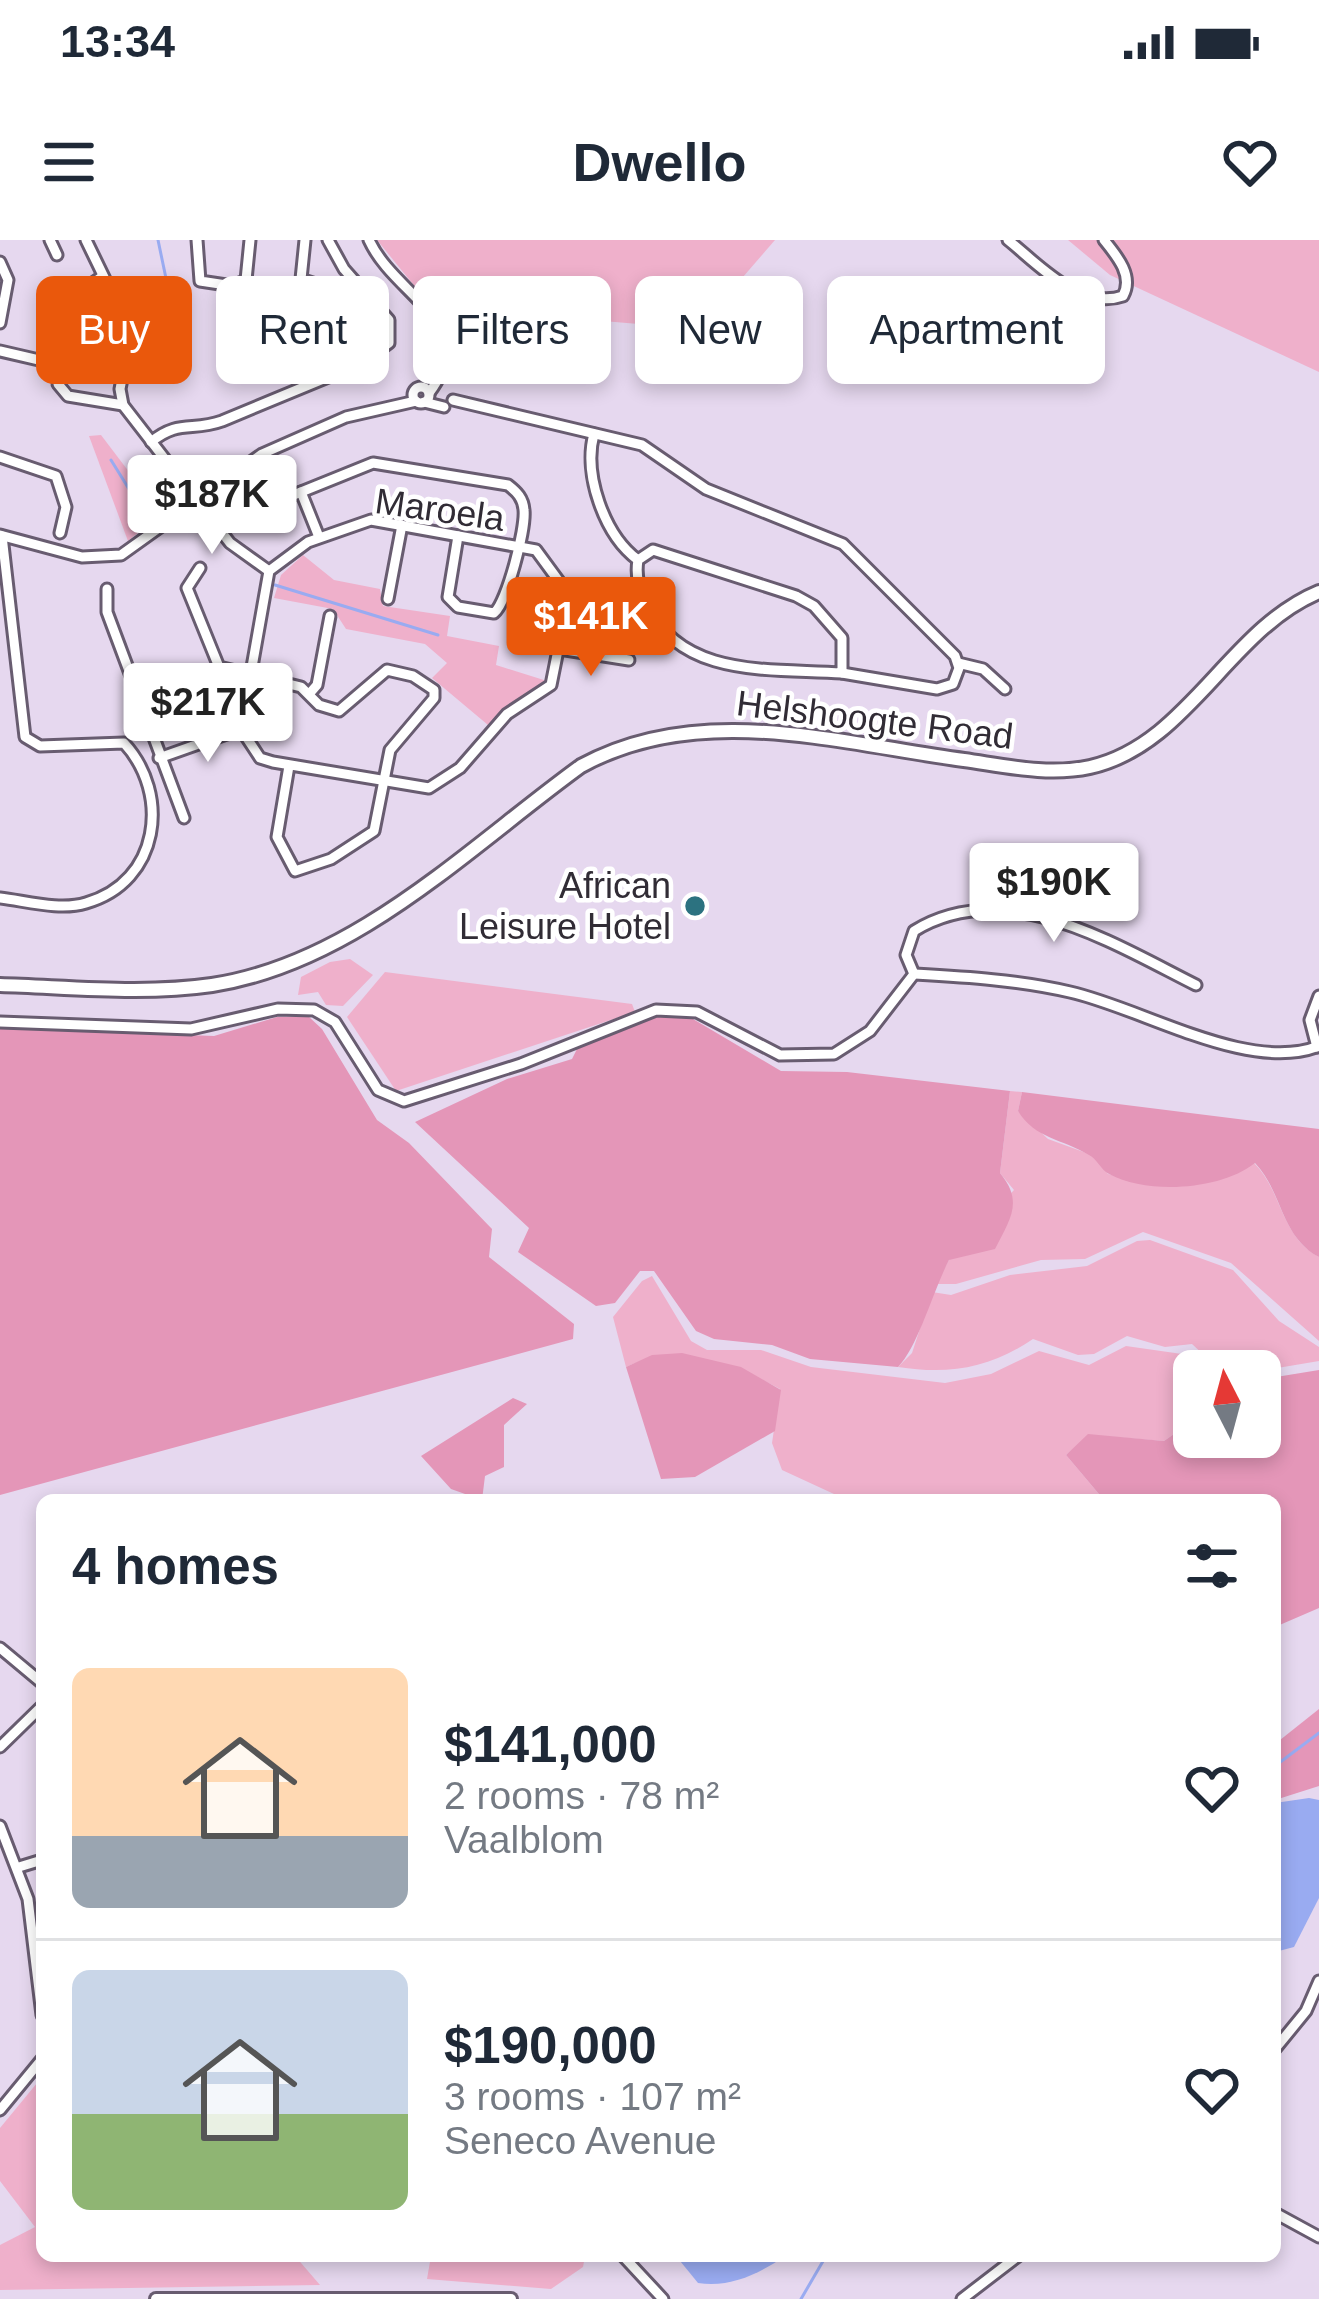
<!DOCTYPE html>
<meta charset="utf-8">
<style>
body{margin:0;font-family:Arial,sans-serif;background:#f6f6f7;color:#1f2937;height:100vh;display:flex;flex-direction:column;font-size:45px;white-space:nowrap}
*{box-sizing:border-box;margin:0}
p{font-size:39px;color:#747a83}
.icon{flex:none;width:66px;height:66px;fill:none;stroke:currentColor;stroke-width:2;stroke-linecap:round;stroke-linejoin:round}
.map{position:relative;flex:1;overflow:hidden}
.sheet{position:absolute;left:36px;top:1254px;width:1245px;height:768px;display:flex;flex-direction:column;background:#fff;border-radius:18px;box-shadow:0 6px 18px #0003}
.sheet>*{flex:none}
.banner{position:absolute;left:36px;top:36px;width:1248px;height:108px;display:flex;gap:24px}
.needle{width:78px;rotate:354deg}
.fabs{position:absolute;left:1173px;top:1110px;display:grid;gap:24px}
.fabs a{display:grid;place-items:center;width:108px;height:108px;border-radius:18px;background:#fff;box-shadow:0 6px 18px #0003;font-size:60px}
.price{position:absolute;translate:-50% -102px;padding:0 27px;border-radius:12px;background:#fff;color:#222;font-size:39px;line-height:78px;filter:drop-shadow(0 3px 6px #0008)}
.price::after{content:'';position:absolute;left:50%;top:72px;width:36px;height:27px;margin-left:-18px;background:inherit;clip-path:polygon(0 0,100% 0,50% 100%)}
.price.current{background:#ea580c;color:#fff}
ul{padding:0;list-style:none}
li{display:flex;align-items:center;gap:36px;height:300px;padding:0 36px}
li+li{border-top:3px solid #e0e1e3}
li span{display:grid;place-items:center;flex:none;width:336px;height:240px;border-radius:18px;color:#555}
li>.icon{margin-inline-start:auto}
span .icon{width:144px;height:144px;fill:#fffc;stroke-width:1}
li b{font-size:51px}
h2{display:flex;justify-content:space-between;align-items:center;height:144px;padding:0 36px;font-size:51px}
.tag{padding:0 42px;border-radius:18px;background:#fff;box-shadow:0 6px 18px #0003;font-size:42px;line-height:108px}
.tag.current{background:#ea580c;color:#fff}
.status{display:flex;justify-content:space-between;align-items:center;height:84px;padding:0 60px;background:#fff;direction:ltr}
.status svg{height:33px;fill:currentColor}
header{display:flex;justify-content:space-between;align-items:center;height:156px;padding:0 36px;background:#fff;font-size:54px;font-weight:800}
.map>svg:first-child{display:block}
.green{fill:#efb0cb}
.forest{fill:#e496b8}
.water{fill:#99abf1}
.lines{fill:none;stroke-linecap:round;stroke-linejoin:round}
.stream{stroke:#99abf1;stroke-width:3}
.minor-casing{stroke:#685c70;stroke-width:15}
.tertiary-casing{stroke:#685c70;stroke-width:16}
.secondary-casing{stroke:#685c70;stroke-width:18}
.minor{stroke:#fff;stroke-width:9}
.tertiary{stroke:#fff;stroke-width:10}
.secondary{stroke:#fff;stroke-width:12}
.poi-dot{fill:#2c7280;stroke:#fff;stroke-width:4.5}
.labels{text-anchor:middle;stroke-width:9;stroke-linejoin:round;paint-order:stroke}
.street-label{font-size:36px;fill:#312c35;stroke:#fff}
.poi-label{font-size:36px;fill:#312c35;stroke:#fff;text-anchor:end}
</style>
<div class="status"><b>13:34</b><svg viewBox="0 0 49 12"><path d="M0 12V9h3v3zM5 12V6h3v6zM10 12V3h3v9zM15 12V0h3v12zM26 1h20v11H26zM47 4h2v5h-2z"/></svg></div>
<header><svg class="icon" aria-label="menu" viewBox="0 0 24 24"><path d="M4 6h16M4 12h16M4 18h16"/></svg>Dwello<svg class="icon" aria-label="heart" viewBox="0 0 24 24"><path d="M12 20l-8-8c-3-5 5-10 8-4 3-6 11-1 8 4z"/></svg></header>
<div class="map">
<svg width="1319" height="2059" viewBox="0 0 1319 2059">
<rect width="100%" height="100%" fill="#e6d8ef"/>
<g class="green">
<path d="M 377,0 L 775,0 L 698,89 L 508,73 L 425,59 Z"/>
<path d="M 1068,0 L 1319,0 L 1319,132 L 1110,35 Z"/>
<path d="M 101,195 L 161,274 L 128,301 L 89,196 Z"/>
<path d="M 303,315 L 334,340 L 380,349 L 383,366 L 450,376 L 447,396 L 499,406 L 496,425 L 547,441 L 543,449 L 516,461 L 488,485 L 432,438 L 447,423 L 425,404 L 346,389 L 333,369 L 274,358 L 281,335 Z"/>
<path d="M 350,719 L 373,735 L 343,766 L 326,765 L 318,752 L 298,755 L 301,737 L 330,722 Z"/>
<path d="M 385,732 L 632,764 L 635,772 L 396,851 L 347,777 Z"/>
<path d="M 1010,851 L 1022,852 L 1018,871 L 1048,899 L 1092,915 L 1108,934 L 1135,941 L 1186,946 L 1254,923 C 1283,952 1280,996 1319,1017 L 1319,1101 L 1231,1023 L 1143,992 L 1085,1019 L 1041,1020 L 956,1044 L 936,1044 L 949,1020 L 1014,950 L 1000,933 Z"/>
<path d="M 1150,1000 L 1233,1030 L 1279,1081 L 1319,1107 L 1319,1121 L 1260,1131 L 1220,1130 L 1192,1104 L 1165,1107 L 1127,1096 L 1094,1114 L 1078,1115 L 1033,1099 C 990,1128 950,1135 898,1127 L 912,1113 L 932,1052 L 951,1055 L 1010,1035 L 1087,1026 L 1137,1001 Z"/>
<path d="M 652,1036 L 691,1101 L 707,1110 L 761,1110 L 811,1127 L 945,1143 L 991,1134 L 1039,1111 L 1089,1125 L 1126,1106 L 1189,1115 L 1207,1131 L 1194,1131 L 1194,1180 L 1164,1201 L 1089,1195 L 1066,1215 L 1104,1260 L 847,1260 L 782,1230 L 772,1203 L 780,1149 C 735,1124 674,1103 626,1127 L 613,1077 L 642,1041 Z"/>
<path d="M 42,1837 L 42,2016 L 295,2016 L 320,2045 L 0,2050 L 0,2005 L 35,1987 L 0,1941 L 0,1888 Z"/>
<path d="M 431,2016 L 585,2016 L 583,2027 L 551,2049 L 427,2039 Z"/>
</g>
<g class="forest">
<path d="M 665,773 L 693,779 L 781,831 L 847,832 L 1010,851 L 1000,933 C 1024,962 1010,979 995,1009 L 949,1020 C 933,1051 918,1107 898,1127 L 810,1119 L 772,1105 L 714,1099 L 696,1091 L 654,1031 L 640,1031 L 615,1063 L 596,1066 L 518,1012 L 529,988 L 415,882 L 507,839 L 572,819 L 579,805 Z"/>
<path d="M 308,776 L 322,789 L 377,880 L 409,903 L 492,989 L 489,1017 L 574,1084 L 573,1099 L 0,1255 L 0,788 L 214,796 L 277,777 Z"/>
<path d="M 1022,852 L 1319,889 L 1319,1017 C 1280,996 1283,952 1255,923 C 1221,950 1148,955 1109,934 C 1101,930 1097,919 1089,915 C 1063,899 1035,899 1018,871 Z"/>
<path d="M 682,1113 L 741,1127 L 781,1150 L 775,1191 L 695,1237 L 661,1239 L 626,1127 L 652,1115 Z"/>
<path d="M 1319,1130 L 1319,1368 L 1275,1387 L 1275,1260 L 1104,1260 L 1066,1215 L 1088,1194 L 1164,1201 L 1194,1180 L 1194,1197 L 1260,1197 L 1260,1147 L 1270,1138 Z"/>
<path d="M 513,1158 L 527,1164 L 504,1185 L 504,1227 L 485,1236 L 482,1260 L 451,1249 L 421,1216 Z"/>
<path d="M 1319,1469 L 1319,1546 L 1275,1560 L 1275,1504 Z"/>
</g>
<g class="water">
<path d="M 1309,1558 L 1319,1560 L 1319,1658 L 1294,1707 L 1275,1712 L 1275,1563 Z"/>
<path d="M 676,2016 L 785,2016 C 759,2034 730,2048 698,2043 Z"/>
</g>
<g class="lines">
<g class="stream">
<path d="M 158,0 L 172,67"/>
<path d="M 111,220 L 150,283"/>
<path d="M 275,345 L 438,395"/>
<path d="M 1275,1526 L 1319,1493"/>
<path d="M 801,2059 L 826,2016"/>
</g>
<g class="minor-casing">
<g id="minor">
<path d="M 50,0 L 57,15"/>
<path d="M 86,0 L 131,93 L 120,149 L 123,165 L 230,303 L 269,331"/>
<path d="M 197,0 L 200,41 L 233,46 L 246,40 L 250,0"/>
<path d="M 305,0 L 301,39 L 319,45"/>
<path d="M 369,0 C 395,57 482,83 429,153"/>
<path d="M 1008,0 C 1038,24 1080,71 1123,56 C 1134,36 1117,16 1104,0"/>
<path d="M 0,22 L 8,40 L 0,83"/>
<path d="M 103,36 L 76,55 L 58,144 L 68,156 L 123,165"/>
<path d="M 0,111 L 39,120"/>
<circle cx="421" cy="155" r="8"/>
<path d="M 453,160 L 642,205 L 706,249 L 843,304 L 955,416 L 959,428 L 953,444 L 937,449 L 842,433"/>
<path d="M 424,162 L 444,167"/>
<path d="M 594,194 C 583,234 604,295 638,320"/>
<path d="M 151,202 C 179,179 192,192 222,181 L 362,123 L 389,103 L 389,80 L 344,29 L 328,0"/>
<path d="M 0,217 L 56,236 L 66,267 L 60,293"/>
<path d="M 301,252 L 319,297"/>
<path d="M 259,269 L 373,223 L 508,245 C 517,252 523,258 524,270 C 526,288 507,363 494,373 L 458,367 L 448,357 L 458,296"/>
<path d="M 371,280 L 536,310 L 569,355 L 551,445 L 507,474 L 460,528 L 429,548 L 273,522 L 260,518 L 241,489 L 269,331 L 308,302 Z"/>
<path d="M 0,295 L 82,317 L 121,315 L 262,214 L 346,177 L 416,161"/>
<path d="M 653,310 L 796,356 L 814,366 L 842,398 L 842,433 C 772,428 682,439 648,366 C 640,349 635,338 638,320 Z"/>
<path d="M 200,328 L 187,348 L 219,427 L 301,447 L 319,465 L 339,471 L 387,430 L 413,436 L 434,450 L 434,458 L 390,510 L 374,591 L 331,619 L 295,631 L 277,597 L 289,526"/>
<path d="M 107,349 L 107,372 L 184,578"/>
<path d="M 388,359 L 402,285"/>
<path d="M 559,409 L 629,420"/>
<path d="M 958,423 L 983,429 L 1005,449"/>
<path d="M 310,453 L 317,445 L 330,376"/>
<path d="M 159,518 L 241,489"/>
<path d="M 0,658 C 26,661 60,671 86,663 C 160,642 171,554 124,503 L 40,506 L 25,497 L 2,296"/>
<path d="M 914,734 C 966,737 1019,740 1070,752 C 1142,768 1249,834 1319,806"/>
<path d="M 914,734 L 906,715 L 914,691 C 1005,635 1114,704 1196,745"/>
<path d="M 0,782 L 191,789 L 278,769 L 314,770 L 335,782 L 378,850 L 404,861 L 521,824 L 656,770 L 697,772 L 780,815 L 834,814 L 870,791 L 914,734"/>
<path d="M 1317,807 L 1310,780 L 1319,756"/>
<path d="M 0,1408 L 42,1443"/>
<path d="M 0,1507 L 42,1466"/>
<path d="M 0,1586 L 28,1659 L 42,1775"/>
<path d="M 19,1627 L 42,1620"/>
<path d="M 1275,1809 L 1306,1771 L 1319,1741"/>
<path d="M 0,1870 L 42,1819"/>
<path d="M 1275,1973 L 1319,1997"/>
<path d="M 623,2016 L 663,2059"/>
<path d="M 962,2059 L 1018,2016"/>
</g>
</g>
<g class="tertiary-casing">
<path id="tertiary" d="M 156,2059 L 511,2059"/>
</g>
<g class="secondary-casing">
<path id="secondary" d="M 0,745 C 69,747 143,755 212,745 C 355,723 468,608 581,526 C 699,461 837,503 964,520 C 1006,526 1048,536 1090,527 C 1188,505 1229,389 1319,352"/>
</g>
<use href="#minor" class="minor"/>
<use href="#tertiary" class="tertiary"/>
<use href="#secondary" class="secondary"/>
</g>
<circle class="poi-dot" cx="695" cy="666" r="12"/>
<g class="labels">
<g class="street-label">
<text transform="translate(440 269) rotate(8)" y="13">Maroela</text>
<text transform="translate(875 479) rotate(7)" y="13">Helshoogte Road</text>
</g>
<g class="poi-label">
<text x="671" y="658">African<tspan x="671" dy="41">Leisure Hotel</tspan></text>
</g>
</g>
</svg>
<div class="fabs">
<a><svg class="needle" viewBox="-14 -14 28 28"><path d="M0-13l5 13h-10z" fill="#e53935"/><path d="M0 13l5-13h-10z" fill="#747a83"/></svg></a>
</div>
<b class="price" style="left:212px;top:317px">$187K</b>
<b class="price current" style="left:591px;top:439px">$141K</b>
<b class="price" style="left:208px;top:525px">$217K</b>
<b class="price" style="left:1054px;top:705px">$190K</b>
<div class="banner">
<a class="tag current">Buy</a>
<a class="tag">Rent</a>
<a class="tag">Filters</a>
<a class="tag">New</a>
<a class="tag">Apartment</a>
</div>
<section class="sheet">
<h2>4 homes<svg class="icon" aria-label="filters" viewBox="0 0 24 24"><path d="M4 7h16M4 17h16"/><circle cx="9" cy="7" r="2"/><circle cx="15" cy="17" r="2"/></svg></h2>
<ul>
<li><span style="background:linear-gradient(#ffd9b3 70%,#9aa5b1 0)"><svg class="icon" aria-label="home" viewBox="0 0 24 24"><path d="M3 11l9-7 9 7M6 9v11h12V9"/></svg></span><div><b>$141,000</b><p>2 rooms · 78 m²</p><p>Vaalblom</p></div><svg class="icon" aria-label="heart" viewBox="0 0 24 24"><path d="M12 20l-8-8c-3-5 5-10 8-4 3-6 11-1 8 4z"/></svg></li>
<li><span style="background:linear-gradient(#c9d6e8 60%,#8fb573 0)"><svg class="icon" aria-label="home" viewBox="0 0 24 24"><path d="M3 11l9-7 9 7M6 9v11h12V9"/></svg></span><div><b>$190,000</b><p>3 rooms · 107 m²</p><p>Seneco Avenue</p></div><svg class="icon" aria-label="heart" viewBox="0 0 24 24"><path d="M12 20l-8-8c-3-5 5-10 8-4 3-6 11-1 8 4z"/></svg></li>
</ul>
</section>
</div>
